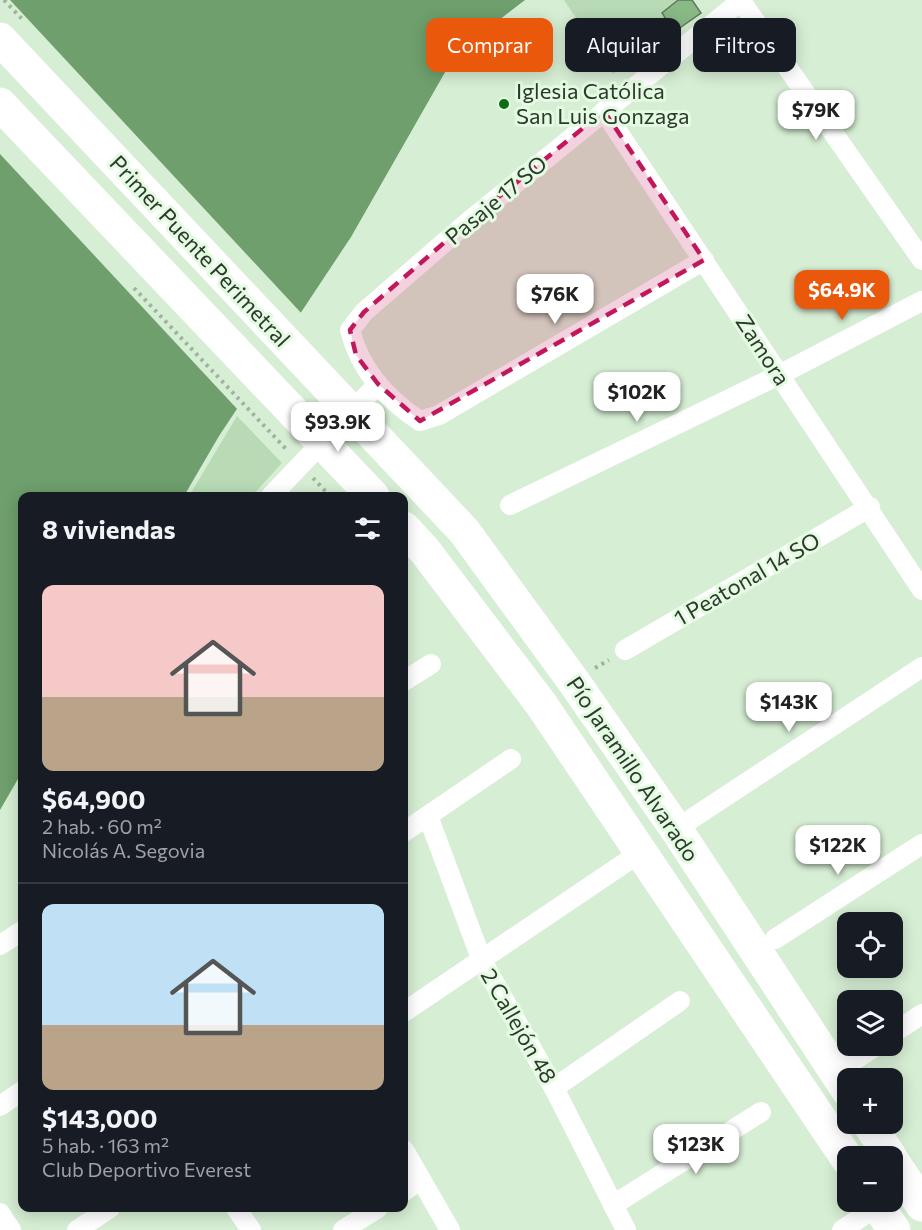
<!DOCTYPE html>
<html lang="es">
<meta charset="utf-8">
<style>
body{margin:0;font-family:Commissioner,sans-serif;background:#242831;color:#f1f3f6;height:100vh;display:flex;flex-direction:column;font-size:22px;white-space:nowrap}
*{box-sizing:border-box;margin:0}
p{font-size:20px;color:#9ea1a6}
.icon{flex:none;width:33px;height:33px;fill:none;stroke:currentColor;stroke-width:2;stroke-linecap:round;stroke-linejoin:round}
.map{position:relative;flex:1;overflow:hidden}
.sheet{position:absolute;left:18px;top:492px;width:390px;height:720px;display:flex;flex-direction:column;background:#171b24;border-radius:12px;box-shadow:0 3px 15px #0003}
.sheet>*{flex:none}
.guide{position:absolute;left:426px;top:18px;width:405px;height:54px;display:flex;gap:12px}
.tools{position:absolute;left:837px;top:912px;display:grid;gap:12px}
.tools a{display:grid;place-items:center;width:66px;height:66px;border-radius:12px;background:#171b24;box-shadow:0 3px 15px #0003;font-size:30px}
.price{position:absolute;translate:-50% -51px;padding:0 14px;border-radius:12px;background:#fff;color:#222;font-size:20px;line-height:39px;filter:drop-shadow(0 2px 3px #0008)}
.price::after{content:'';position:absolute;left:50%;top:36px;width:18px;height:14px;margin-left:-9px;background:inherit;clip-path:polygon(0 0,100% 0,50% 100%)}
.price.selected{background:#ea580c;color:#fff}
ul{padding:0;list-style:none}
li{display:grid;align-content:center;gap:12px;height:318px;padding:0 24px}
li+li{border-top:2px solid #363941}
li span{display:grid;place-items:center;height:186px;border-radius:12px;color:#555}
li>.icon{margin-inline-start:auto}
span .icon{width:108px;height:108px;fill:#fffc;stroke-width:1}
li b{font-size:26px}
h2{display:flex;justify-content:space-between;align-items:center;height:72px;padding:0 24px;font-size:26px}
.pill{padding:0 21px;border-radius:12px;background:#171b24;box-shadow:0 3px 15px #0003;font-size:21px;line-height:54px}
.pill.selected{background:#ea580c;color:#fff}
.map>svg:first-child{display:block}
.green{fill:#b8dbb6}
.water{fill:#6f9f6d}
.pier{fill:#d6eed4}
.building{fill:#89ba86;stroke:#617660;stroke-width:1.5}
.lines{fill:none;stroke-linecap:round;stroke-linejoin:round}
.path{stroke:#9fb39e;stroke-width:4;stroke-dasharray:3 4.5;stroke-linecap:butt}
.minor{stroke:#fff;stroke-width:20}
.trunk{stroke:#fff;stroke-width:33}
.marked{fill:#c2185b;fill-opacity:0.2;stroke:#c2185b;stroke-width:4.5;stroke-dasharray:12 8;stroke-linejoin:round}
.poi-dot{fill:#116c18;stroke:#e3fbe1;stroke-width:2}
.labels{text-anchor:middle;stroke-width:6;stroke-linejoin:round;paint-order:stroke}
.poi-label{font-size:22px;fill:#2e382e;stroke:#e3fbe1;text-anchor:start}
.street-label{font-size:22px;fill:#2e382e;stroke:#e3fbe1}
</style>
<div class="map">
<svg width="922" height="1230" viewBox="0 0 922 1230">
<rect width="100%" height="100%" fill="#d6eed4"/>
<g class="green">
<path d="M 564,0 L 676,0 L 661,13 L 673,32 L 613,74 Z"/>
<path d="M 237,416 L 282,463 L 252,496 L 189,496 Z"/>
</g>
<path class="water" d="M 0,0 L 525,0 L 456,53 L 351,237 L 219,436 L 184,496 L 22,496 L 22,772 L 0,810 Z"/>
<path class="pier" d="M 0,0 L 10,0 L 303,315 L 239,411 L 0,154 Z"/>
<path class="building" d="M 678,0 L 692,0 L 701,13 L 674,32 L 662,13 Z"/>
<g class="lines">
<g class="path">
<path d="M 4,0 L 24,21"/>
<path d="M 134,288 L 287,450"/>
<path d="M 313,478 L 330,496"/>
<path d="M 595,668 L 609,660"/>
</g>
<g class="minor">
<path d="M 741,1 L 922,260"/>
<path d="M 604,111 L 922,590"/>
<path d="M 704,260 L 439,415 L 420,421 C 386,399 360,369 350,330 L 364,312 L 468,222 L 742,0"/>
<path d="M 271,496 L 378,384"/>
<path d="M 510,505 L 779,375 L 922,301"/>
<path d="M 625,650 L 870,507"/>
<path d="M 404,681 L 431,664"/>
<path d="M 428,816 L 482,961 L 554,1088 L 626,1230"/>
<path d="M 676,829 L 922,667"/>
<path d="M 404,832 L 511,759"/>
<path d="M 775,939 L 922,844"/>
<path d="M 0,945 L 22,931"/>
<path d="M 404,1012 L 641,852"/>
<path d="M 892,1034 L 922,1014"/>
<path d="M 836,1072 L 876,1046"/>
<path d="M 554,1088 L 680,1001"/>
<path d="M 0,1106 L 22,1091"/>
<path d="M 404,1150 L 450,1230"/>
<path d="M 404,1191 L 421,1179"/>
<path d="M 613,1205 L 761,1112"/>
<path d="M 236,1208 L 251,1230"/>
<path d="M 0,1213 L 11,1230"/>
<path d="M 77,1230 L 110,1208"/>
<path d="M 343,1230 L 378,1208"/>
<path d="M 842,1230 L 878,1206"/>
</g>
<g class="trunk">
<path d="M 0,39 L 464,531 L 574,682 L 676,829 L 848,1091"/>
<path d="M 0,104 L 373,496"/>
<path d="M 404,528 L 425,551 L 541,704 L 848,1160"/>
<path d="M 869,1124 L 890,1156"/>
<path d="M 892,1160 L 922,1205"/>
<path d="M 875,1202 L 894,1230"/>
</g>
</g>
<path class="marked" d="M 604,111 L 704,260 L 420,421 L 378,384 L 356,355 L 350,330 L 364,312 L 468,222 Z"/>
<circle class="poi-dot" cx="504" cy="104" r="6"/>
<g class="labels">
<g class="poi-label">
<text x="516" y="99">Iglesia Católica<tspan x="516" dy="25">San Luis Gonzaga</tspan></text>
</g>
<g class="street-label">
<text transform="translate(496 200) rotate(-40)" y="8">Pasaje 17 SO</text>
<text transform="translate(200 251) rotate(47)" y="8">Primer Puente Perimetral</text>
<text transform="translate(763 350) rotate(57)" y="8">Zamora</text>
<text transform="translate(747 579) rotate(-30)" y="8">1 Peatonal 14 SO</text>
<text transform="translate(633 769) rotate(56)" y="8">Pío Jaramillo Alvarado</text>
<text transform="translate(519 1026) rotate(60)" y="8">2 Callejón 48</text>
</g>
</g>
</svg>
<div class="tools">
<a><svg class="icon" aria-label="locate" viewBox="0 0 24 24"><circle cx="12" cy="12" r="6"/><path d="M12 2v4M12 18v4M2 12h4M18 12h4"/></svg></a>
<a><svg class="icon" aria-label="layers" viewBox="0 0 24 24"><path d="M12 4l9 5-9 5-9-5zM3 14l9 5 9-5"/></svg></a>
<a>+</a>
<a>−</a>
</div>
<b class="price" style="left:816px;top:141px">$79K</b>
<b class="price selected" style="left:842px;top:321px">$64.9K</b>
<b class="price" style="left:555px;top:325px">$76K</b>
<b class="price" style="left:637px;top:423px">$102K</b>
<b class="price" style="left:338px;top:453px">$93.9K</b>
<b class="price" style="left:789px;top:733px">$143K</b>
<b class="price" style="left:838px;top:876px">$122K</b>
<b class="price" style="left:696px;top:1175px">$123K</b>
<div class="guide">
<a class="pill selected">Comprar</a>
<a class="pill">Alquilar</a>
<a class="pill">Filtros</a>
</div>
<section class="sheet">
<h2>8 viviendas<svg class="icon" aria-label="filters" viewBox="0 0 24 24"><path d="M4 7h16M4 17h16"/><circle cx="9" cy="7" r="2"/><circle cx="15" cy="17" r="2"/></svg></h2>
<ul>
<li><span style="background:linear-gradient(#f6c9c9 60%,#b9a48a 0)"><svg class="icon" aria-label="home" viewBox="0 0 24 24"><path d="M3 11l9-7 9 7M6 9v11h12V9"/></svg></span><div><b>$64,900</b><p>2 hab. · 60 m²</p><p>Nicolás A. Segovia</p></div></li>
<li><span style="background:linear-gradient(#bfe0f5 65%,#b9a48a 0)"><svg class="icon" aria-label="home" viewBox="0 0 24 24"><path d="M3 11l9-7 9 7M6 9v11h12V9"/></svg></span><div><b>$143,000</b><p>5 hab. · 163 m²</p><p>Club Deportivo Everest</p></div></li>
</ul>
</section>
</div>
